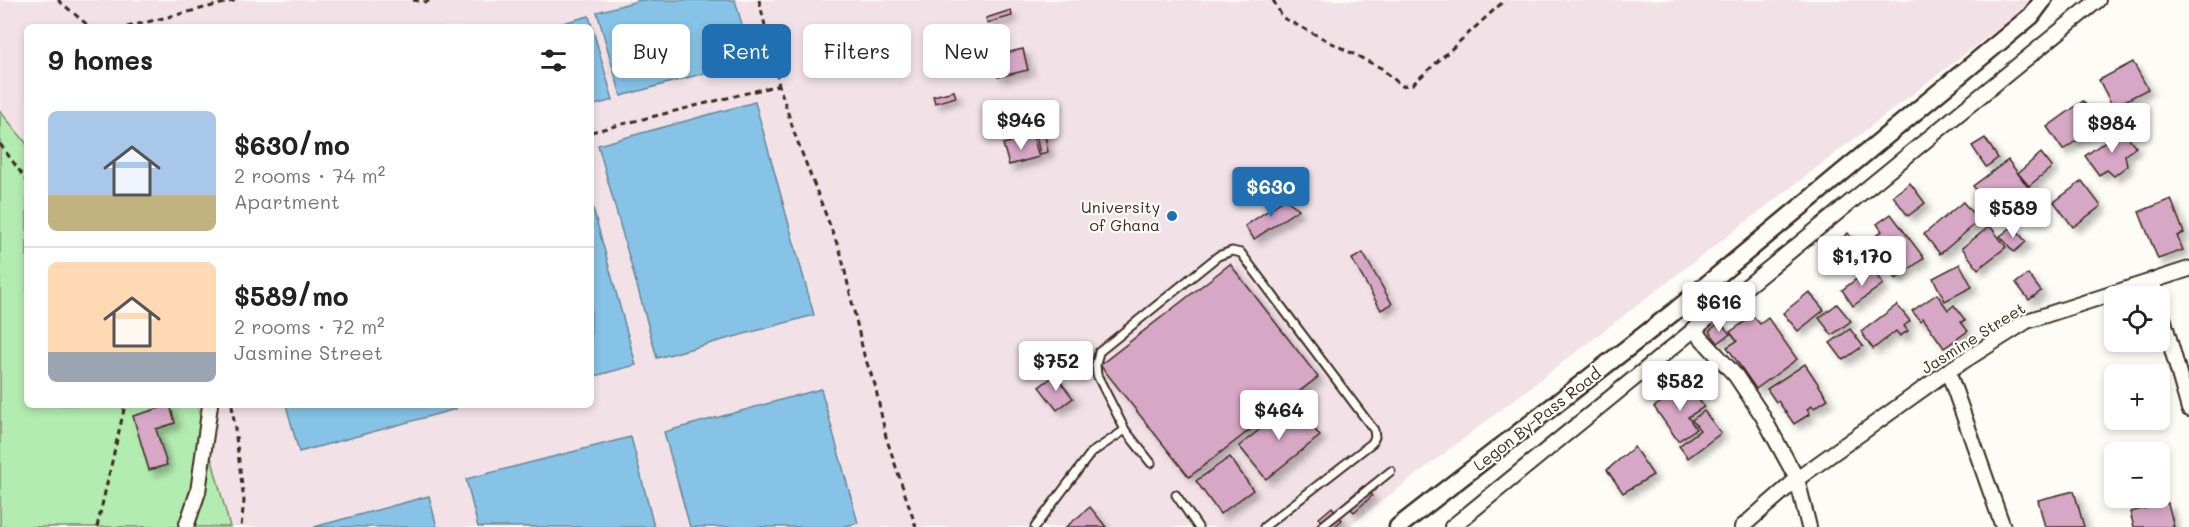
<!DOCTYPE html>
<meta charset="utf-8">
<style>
body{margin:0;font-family:Mali,sans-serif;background:#f2f2f2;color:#222;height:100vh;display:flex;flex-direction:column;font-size:22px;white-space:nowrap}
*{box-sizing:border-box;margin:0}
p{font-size:20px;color:#767676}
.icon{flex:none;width:33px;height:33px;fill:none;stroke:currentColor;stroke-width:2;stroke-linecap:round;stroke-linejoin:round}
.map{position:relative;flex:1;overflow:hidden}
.drawer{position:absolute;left:24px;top:24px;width:570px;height:384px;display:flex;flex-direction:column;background:#fff;border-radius:9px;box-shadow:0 3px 9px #0003}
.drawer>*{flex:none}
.banner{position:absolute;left:612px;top:24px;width:570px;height:54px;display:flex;gap:12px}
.tools{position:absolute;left:2104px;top:286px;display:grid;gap:12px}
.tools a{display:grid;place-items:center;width:66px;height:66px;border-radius:9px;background:#fff;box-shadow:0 3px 9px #0003;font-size:30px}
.price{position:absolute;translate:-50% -51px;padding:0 14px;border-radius:6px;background:#fff;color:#222;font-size:20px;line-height:39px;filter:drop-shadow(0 2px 3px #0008)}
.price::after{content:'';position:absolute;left:50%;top:36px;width:18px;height:14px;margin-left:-9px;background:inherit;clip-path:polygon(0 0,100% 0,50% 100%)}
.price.selected{background:#1f6fb2;color:#fff}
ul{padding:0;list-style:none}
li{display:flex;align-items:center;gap:18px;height:150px;padding:0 24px}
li+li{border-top:2px solid #e0e0e0}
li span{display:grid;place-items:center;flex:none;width:168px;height:120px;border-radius:9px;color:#555}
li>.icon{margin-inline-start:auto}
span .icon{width:72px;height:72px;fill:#fffc;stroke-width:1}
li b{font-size:26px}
h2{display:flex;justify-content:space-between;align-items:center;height:72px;padding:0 24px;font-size:26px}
.chip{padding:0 21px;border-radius:9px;background:#fff;box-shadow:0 3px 9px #0003;font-size:21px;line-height:54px}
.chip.selected{background:#1f6fb2;color:#fff}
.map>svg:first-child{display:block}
.built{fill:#f2e2e8;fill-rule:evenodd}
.green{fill:#b3ecb0;stroke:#778b67;stroke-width:1.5}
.water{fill:#86c3e6;stroke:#688696;stroke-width:1.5}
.building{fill:#d7a7c6;stroke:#3b2a1e;stroke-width:1.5;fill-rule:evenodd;filter:url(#shadow)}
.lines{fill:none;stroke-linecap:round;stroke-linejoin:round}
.service-casing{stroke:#3b2a1e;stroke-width:11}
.minor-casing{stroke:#3b2a1e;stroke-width:18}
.tertiary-casing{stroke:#3b2a1e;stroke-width:21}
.path{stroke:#3b2a1e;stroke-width:3;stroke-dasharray:6 4.5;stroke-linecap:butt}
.service{stroke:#fdfcf7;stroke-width:7}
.minor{stroke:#fdfcf7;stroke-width:14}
.tertiary{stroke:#fdfcf7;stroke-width:16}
.poi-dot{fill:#1f6fb2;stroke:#fdfcf7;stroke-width:2}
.labels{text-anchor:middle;stroke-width:4.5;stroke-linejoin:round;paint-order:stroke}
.poi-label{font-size:16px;fill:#3b2a1e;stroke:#fdfcf7;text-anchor:end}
.street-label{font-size:16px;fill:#3b2a1e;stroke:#fdfcf7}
</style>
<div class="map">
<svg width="2189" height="527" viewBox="0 0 2189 527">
<defs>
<filter id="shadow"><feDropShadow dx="5.5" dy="5.5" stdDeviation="3" flood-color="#0004"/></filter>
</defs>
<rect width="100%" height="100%" fill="#fdfcf7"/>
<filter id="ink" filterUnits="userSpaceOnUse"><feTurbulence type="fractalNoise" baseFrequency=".0167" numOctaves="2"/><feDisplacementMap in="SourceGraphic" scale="12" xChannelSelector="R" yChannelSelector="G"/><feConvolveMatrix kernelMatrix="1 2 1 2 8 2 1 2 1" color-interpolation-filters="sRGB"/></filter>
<g filter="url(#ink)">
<path class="built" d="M 0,0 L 2029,0 L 2021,11 L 1348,527 L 0,527 ZM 27,27 L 591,27 L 591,405 L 27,405 Z"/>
<path class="green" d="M 0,111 L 27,144 L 27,405 L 197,405 L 230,527 L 0,527 Z"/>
<g class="water">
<path d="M 641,0 L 735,0 L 752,60 L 621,96 L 597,12 Z"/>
<path d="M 589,16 L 613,100 L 591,106 L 591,27 L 548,27 Z"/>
<path d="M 755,102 L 814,315 L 657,358 L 598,145 Z"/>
<path d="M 591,201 L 636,365 L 591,377 Z"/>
<path d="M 821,389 L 858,523 L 842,527 L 690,527 L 664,432 Z"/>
<path d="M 286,405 L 455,405 L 456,409 L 299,452 Z"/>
<path d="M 631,437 L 654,527 L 478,527 L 466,479 Z"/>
<path d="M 429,496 L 437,527 L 314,527 Z"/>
</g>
<g class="building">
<path d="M 1011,10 L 1012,16 L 987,23 L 986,18 Z"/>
<path d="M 1023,49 L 1028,70 L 998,77 L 993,56 Z"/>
<path d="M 2133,62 L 2148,89 L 2113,107 L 2099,80 Z"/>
<path d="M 954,91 L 956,97 L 935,103 L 933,96 Z"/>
<path d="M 2083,101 L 2100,124 L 2063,150 L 2047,127 Z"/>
<path d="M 1043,124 L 1048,152 L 1040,154 L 1034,126 Z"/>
<path d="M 2122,129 L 2136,147 L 2125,155 L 2127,166 L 2114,176 L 2107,170 L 2099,175 L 2085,156 Z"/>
<path d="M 1033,136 L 1039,157 L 1009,165 L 1003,144 Z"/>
<path d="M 1985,138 L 1998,158 L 1986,167 L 1972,146 Z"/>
<path d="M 2041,153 L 2052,167 L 2029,186 L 2018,173 Z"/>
<path d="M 2008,160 L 2028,187 L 1993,213 L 1973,186 Z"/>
<path d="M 2082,181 L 2101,206 L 2073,227 L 2054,202 Z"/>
<path d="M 1910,183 L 1925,203 L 1908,216 L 1893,196 Z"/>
<path d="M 1285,199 L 1299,209 L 1254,239 L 1245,226 Z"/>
<path d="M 2171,199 L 2184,233 L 2177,236 L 2183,250 L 2158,259 L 2139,212 Z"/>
<path d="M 1963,202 L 1979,221 L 1940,254 L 1924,234 Z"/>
<path d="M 1891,214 L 1924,258 L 1896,279 L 1868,242 L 1882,231 L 1877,224 ZM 1897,242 L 1905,254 L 1898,260 L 1889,247 Z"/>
<path d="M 1990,226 L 2006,247 L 1978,269 L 1962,248 Z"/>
<path d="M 2013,226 L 2026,242 L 2014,252 L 2000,236 Z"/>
<path d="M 1848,233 L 1859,247 L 1852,252 L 1842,238 Z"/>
<path d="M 1363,253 L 1392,304 L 1381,310 L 1352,259 Z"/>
<path d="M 1230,264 L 1318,377 L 1189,477 L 1100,365 Z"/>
<path d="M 1960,264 L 1972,287 L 1945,301 L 1933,278 Z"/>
<path d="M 1871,268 L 1883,284 L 1853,306 L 1842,290 Z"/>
<path d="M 2028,274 L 2041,291 L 2029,300 L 2016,283 Z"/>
<path d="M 1809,292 L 1824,310 L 1798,331 L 1783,313 Z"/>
<path d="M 1937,294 L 1948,310 L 1954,305 L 1965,320 L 1961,322 L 1968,331 L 1944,348 L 1923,318 L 1920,321 L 1912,311 Z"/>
<path d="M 1837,304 L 1851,321 L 1832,335 L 1819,318 Z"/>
<path d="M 1897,305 L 1910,321 L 1904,326 L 1908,331 L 1900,336 L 1896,331 L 1873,349 L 1861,332 Z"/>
<path d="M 1753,316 L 1760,324 L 1768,318 L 1797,359 L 1756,389 L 1727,347 L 1737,341 L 1730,332 Z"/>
<path d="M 1720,322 L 1730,334 L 1718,343 L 1709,331 Z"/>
<path d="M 1850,329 L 1863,346 L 1843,360 L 1830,343 Z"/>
<path d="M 1805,364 L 1828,399 L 1814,408 L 1812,406 L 1807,409 L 1810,414 L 1794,424 L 1778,401 L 1776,402 L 1767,389 Z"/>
<path d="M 1055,375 L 1073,398 L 1057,410 L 1039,387 Z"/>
<path d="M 1688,384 L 1704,407 L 1688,417 L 1696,429 L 1678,441 L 1654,407 Z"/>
<path d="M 1293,403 L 1320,436 L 1266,479 L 1239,446 Z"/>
<path d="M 170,405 L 175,423 L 156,429 L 167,465 L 149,470 L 133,416 Z"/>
<path d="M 1704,411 L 1721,433 L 1688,458 L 1679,446 L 1700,430 L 1692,420 Z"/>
<path d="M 1634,447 L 1653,475 L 1623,493 L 1607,470 Z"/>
<path d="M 1230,457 L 1253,490 L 1220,514 L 1196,481 Z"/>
<path d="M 1363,486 L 1372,496 L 1354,512 L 1345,502 Z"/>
<path d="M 2074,491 L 2084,527 L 2045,527 L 2038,500 Z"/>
<path d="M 2168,503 L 2174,527 L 2134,527 L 2130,512 Z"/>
<path d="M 1090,507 L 1106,527 L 1066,527 Z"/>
<path d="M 1332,507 L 1342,520 L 1334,527 L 1326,527 L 1319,518 Z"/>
</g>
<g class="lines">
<g class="service-casing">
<g id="service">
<path d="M 1151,463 L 1125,430 L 1097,375 L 1096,365 L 1099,352 L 1218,256 L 1232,251 L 1241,253 L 1374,430 L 1375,437 L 1372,443 L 1264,527"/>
<path d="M 1176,495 L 1198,527"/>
<path d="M 1035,527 L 1091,453 L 1125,430"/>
<path d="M 1321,527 L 1391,471"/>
</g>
</g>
<g class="minor-casing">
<g id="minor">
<path d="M 2152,280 L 2157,297"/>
<path d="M 2160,307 L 2189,409"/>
<path d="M 1693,329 L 1736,376 L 1762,415 L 1797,479 L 1809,527"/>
<path d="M 1948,371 L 2003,527"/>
<path d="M 186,527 L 198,492 L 210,405"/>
<path d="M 1452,527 L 2098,0"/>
<path d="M 1742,527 L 1797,479 L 1948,371 L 2027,321 L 2189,269"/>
</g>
</g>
<g class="tertiary-casing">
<path id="tertiary" d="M 1398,527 L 1675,311 L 2031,16 L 2043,0"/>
</g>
<g class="path">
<path d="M 58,0 L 90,27"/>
<path d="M 413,0 L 426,2 L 432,0"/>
<path d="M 759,0 L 779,85 L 795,135 L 841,254 L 864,355 L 875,385 L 886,437 L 916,527"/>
<path d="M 1273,0 L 1283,18 L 1381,68 L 1402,86 L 1413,84 L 1505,0"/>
<path d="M 127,27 L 237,0"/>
<path d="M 591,132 L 779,85"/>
<path d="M 0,144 L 27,181"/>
<path d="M 232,405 L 244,501 L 241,527"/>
<path d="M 97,527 L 125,405"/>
</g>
<use href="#service" class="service"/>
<use href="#minor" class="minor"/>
<use href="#tertiary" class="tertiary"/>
</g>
</g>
<circle class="poi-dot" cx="1172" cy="216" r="6"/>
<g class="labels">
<g class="poi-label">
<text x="1160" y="213">University<tspan x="1160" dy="18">of Ghana</tspan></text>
</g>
<g class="street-label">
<text transform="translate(1973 338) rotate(-32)" y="6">Jasmine Street</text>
<text transform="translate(1537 419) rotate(-38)" y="6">Legon By-Pass Road</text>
</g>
</g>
</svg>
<div class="tools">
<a><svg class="icon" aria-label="locate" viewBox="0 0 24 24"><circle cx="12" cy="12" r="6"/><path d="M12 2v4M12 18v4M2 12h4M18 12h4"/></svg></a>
<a>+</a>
<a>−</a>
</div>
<b class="price" style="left:1021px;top:151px">$946</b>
<b class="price" style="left:2112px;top:154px">$984</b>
<b class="price selected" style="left:1271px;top:218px">$630</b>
<b class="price" style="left:2013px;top:239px">$589</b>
<b class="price" style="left:1862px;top:287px">$1,170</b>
<b class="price" style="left:1719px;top:333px">$616</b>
<b class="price" style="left:1056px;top:392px">$752</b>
<b class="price" style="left:1680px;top:412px">$582</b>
<b class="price" style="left:1279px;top:441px">$464</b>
<div class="banner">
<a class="chip">Buy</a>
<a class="chip selected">Rent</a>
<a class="chip">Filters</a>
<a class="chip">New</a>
</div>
<section class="drawer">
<h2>9 homes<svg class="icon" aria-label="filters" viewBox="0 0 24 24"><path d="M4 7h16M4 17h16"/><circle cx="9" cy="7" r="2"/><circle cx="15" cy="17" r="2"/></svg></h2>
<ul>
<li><span style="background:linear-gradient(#a9c7e8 70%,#c2b280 0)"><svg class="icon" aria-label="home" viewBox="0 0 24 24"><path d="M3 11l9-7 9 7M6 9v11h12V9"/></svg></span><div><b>$630/mo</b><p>2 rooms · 74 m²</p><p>Apartment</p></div></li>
<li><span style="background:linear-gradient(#ffd9b3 75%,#9aa5b1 0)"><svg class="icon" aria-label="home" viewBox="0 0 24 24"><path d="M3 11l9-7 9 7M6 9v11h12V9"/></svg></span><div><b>$589/mo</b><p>2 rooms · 72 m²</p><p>Jasmine Street</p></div></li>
</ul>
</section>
</div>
